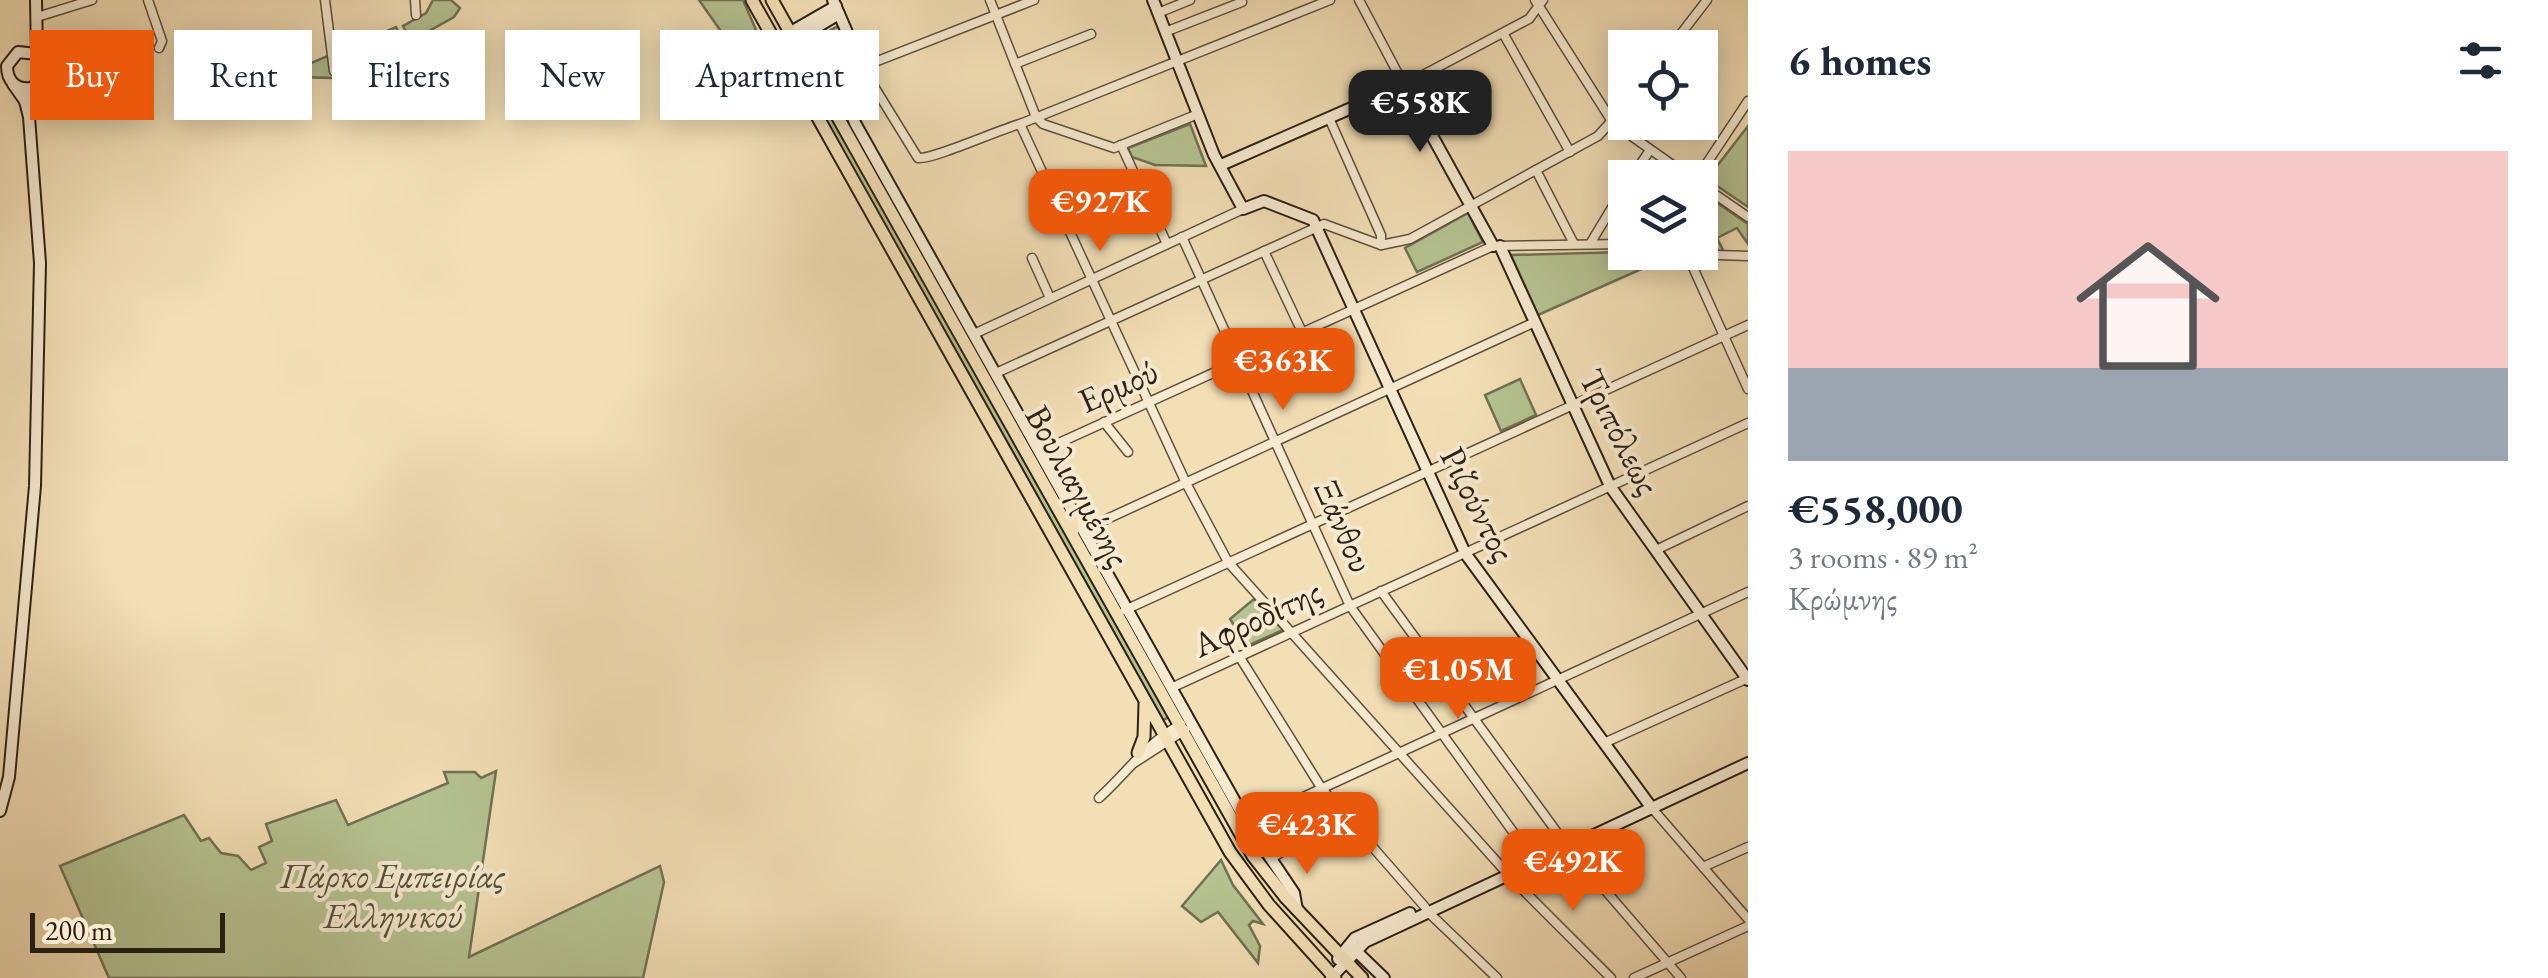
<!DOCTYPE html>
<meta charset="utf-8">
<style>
body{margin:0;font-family:"EB Garamond",serif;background:#f2f2f3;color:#1f2937;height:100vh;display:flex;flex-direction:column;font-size:38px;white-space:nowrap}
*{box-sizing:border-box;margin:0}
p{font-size:32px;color:#747a83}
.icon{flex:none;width:55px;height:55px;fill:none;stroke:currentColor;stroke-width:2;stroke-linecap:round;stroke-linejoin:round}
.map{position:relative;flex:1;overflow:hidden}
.panel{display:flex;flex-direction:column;background:#fff;width:800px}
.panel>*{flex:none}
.hud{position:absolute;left:30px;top:30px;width:950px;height:90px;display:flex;gap:20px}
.tools{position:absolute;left:1608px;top:30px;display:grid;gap:20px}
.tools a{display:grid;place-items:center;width:110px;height:110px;border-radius:0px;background:#fff;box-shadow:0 5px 25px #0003;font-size:50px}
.scale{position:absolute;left:30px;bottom:25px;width:195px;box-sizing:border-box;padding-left:10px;border:5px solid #2b2115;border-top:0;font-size:28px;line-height:35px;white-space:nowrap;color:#2b2115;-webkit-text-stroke:8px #f7ead0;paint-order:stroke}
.price{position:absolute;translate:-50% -85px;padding:0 22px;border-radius:20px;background:#ea580c;color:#fff;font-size:32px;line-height:65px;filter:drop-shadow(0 2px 5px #0008)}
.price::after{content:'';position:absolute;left:50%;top:60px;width:30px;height:22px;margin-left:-15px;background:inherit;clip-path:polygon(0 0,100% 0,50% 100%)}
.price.active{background:#222;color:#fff}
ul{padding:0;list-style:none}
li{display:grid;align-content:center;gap:20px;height:530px;padding:0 40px}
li+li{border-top:2px solid #e0e1e3}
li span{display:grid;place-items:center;height:310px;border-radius:0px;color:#555}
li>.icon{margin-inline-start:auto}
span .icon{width:180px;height:180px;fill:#fffc;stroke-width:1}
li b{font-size:42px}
h2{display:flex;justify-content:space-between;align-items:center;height:120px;padding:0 40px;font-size:42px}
.pill{padding:0 35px;border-radius:0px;background:#fff;box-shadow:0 5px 25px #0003;font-size:35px;line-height:90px}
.pill.active{background:#ea580c;color:#fff}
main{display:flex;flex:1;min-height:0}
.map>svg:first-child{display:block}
.green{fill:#b6c392;stroke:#707254;stroke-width:2.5}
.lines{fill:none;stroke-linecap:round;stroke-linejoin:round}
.street-casing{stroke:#5d503d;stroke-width:11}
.secondary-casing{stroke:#2b2115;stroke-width:14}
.primary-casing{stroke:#2b2115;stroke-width:15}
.street{stroke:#f7ead0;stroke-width:8}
.secondary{stroke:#f7ead0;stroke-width:10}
.primary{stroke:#f3dfb6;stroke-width:11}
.labels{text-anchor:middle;stroke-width:8;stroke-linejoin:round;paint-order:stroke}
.street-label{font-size:35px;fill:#2b2115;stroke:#f7ead0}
.park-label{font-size:35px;font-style:italic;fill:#55523a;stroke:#f7ead0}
</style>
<main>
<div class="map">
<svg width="1748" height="978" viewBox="0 0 1748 978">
<rect width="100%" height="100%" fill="#f3dfb6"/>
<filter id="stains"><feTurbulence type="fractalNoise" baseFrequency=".002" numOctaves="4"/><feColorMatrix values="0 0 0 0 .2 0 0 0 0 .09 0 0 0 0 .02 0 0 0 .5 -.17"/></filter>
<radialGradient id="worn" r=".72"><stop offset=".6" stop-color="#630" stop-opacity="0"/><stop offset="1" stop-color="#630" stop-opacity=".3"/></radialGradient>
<g class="green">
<path d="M 433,0 L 451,0 L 460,8 L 454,17 L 411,41 L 403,26 L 426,13 Z"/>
<path d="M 699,0 L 743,0 L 759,37 L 739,57 Z"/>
<path d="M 838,26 L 851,62 L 830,95 L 803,46 Z"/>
<path d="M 396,27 L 411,55 L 335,78 L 292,77 L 292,71 Z"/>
<path d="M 795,56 L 832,114 L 1169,717 L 1163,720 L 791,58 Z"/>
<path d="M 1190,124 L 1206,166 L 1155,165 L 1132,157 L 1128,148 Z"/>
<path d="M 1748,126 L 1748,207 L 1707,179 Z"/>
<path d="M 1700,191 L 1748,224 L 1748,244 L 1737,228 L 1717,238 L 1724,252 L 1700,251 Z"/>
<path d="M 1468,213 L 1483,242 L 1417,272 L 1405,248 Z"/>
<path d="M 1625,252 L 1675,254 L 1538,315 L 1511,255 Z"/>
<path d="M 1520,379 L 1536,415 L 1501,431 L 1485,395 Z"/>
<path d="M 1254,599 L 1283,630 L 1247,646 L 1230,619 Z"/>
<path d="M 496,771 L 469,957 L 660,866 L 664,882 L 643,978 L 109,978 L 60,866 L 184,815 L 201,841 L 209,838 L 221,853 L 238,856 L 251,870 L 266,863 L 259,847 L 272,841 L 266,824 L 336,800 L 348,825 L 448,783 L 444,772 L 475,772 L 481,778 Z"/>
<path d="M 1221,860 L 1233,885 L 1263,924 L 1253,921 L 1249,925 L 1260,946 L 1258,963 L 1218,912 L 1201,922 L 1182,906 Z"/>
</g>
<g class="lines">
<g class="street-casing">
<g id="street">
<path d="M 148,0 L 162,41 L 159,48"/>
<path d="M 325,0 L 334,71"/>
<path d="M 415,0 L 416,15"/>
<path d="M 990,0 L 1036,117 L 1043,124 L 1114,148 L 1198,114"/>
<path d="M 1034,0 L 862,67 L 918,158 C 932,160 998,130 1020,124 L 1330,0"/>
<path d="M 1359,0 L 1404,85 L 1529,19 L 1543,0"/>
<path d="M 1535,0 L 1613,123 L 1691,178"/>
<path d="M 1158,13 L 1190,0"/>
<path d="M 37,17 L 92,0"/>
<path d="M 1165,32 L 1242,2"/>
<path d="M 1503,33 L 1570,152"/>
<path d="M 1670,48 L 1707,0"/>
<path d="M 1015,64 L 1091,34"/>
<path d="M 1329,118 L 1381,235 L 1381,245"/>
<path d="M 1020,124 L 1186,483 L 1228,562 L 1515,882 L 1611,978"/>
<path d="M 1121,145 L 1167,244"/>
<path d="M 1536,170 L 1574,244"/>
<path d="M 1631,178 L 1650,150"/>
<path d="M 1697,178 L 1748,101"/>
<path d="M 1700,184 L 1748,217"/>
<path d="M 1182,237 L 1350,606 L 1534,861"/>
<path d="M 1590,244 L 1625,186"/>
<path d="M 1264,251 L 1302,332"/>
<path d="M 1686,252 L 1748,389"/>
<path d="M 1687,254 L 1748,256"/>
<path d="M 1032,258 L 1050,298"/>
<path d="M 974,334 L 1243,209"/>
<path d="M 996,373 L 1324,224 L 1381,245 L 1410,239 L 1598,136 L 1625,106"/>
<path d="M 1290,385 L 1313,374 L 1298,334"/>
<path d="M 1104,422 L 1128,452"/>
<path d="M 1039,452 L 1493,246 L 1625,244"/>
<path d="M 1083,530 L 1535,322"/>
<path d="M 1656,550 L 1748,506"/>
<path d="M 1381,591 L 1567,846 L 1681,978"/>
<path d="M 1125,610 L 1748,325"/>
<path d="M 1239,656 L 1322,789 L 1425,907"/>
<path d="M 1171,688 L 1748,423"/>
<path d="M 1604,743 L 1748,678"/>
<path d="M 1134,763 L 1185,730"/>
<path d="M 1099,798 C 1129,771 1144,745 1181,724"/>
<path d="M 1651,807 L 1748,919"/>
<path d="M 1247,823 L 1748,592"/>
<path d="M 1271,859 L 1342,813"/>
<path d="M 1703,867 L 1748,847"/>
<path d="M 1428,912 L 1497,978"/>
<path d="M 1634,978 L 1748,926"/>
</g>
</g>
<g class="secondary-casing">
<g id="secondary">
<path d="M 36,0 L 37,54"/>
<path d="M 833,0 L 862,67 L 840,82 L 855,123 L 1247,823 L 1294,893 L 1297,910"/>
<path d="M 1153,0 L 1214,155 L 1243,209 L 1264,201 L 1313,220 L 1465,553 L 1651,807"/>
<path d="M 775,41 L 836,6"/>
<path d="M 780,49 L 839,14"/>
<path d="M 25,101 L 27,91 L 41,81 L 45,66 L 37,54 L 18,52 L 7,66 C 7,81 16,90 31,88"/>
<path d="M 1221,165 L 1404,85 L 1493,246"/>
<path d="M 1500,246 L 1610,486 L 1748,680"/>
<path d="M 0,811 L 9,777 L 35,486 L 40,263 L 29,117 L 25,101 L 13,84"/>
<path d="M 1356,951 L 1384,978"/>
<path d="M 1338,959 L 1355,938 L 1410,913"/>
<path d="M 1331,978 L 1365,942 L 1748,763"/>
</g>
</g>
<g class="primary-casing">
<g id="primary">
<path d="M 752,0 L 1230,852 L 1269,905 L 1335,978"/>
<path d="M 772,0 L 1253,856 L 1286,898 L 1362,978"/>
<path d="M 1071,508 L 1073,530"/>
<path d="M 1138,753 L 1144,737 L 1145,704"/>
</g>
</g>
<use href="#street" class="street"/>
<use href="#secondary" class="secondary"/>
<use href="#primary" class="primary"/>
</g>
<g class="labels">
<g class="street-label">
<text transform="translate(1118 386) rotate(-24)" y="12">Ερμού</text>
<text transform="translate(1620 432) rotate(63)" y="12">Τριπόλεως</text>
<text transform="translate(1078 486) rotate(61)" y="12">Βουλιαγμένης</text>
<text transform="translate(1478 504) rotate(63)" y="12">Ριζούντος</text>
<text transform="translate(1344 526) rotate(66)" y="12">Ξάνθου</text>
<text transform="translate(1257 618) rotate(-25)" y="12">Αφροδίτης</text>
</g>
<g class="park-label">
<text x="393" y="888">Πάρκο Εμπειρίας<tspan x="393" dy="40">Ελληνικού</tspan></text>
</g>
</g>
<rect width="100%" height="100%" filter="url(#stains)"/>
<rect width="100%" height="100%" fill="url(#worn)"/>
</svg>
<div class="tools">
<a><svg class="icon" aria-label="locate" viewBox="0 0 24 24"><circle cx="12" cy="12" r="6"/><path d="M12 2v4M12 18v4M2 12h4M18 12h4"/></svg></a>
<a><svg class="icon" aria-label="layers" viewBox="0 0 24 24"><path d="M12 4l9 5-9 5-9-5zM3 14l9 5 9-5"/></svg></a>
</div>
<div class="scale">200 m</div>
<b class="price active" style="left:1420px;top:155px">€558K</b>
<b class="price" style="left:1100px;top:254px">€927K</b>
<b class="price" style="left:1283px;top:413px">€363K</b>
<b class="price" style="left:1458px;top:722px">€1.05M</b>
<b class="price" style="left:1307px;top:877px">€423K</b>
<b class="price" style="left:1573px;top:914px">€492K</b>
<div class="hud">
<a class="pill active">Buy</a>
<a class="pill">Rent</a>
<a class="pill">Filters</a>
<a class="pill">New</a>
<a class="pill">Apartment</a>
</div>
</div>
<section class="panel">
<h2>6 homes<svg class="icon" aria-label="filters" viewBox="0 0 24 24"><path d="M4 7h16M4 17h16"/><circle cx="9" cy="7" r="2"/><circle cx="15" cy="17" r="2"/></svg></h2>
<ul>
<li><span style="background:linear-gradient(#f6c9c9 70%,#9aa5b1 0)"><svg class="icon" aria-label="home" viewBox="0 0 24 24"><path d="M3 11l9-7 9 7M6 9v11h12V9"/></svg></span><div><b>€558,000</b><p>3 rooms · 89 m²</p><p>Κρώμνης</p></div></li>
</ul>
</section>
</main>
